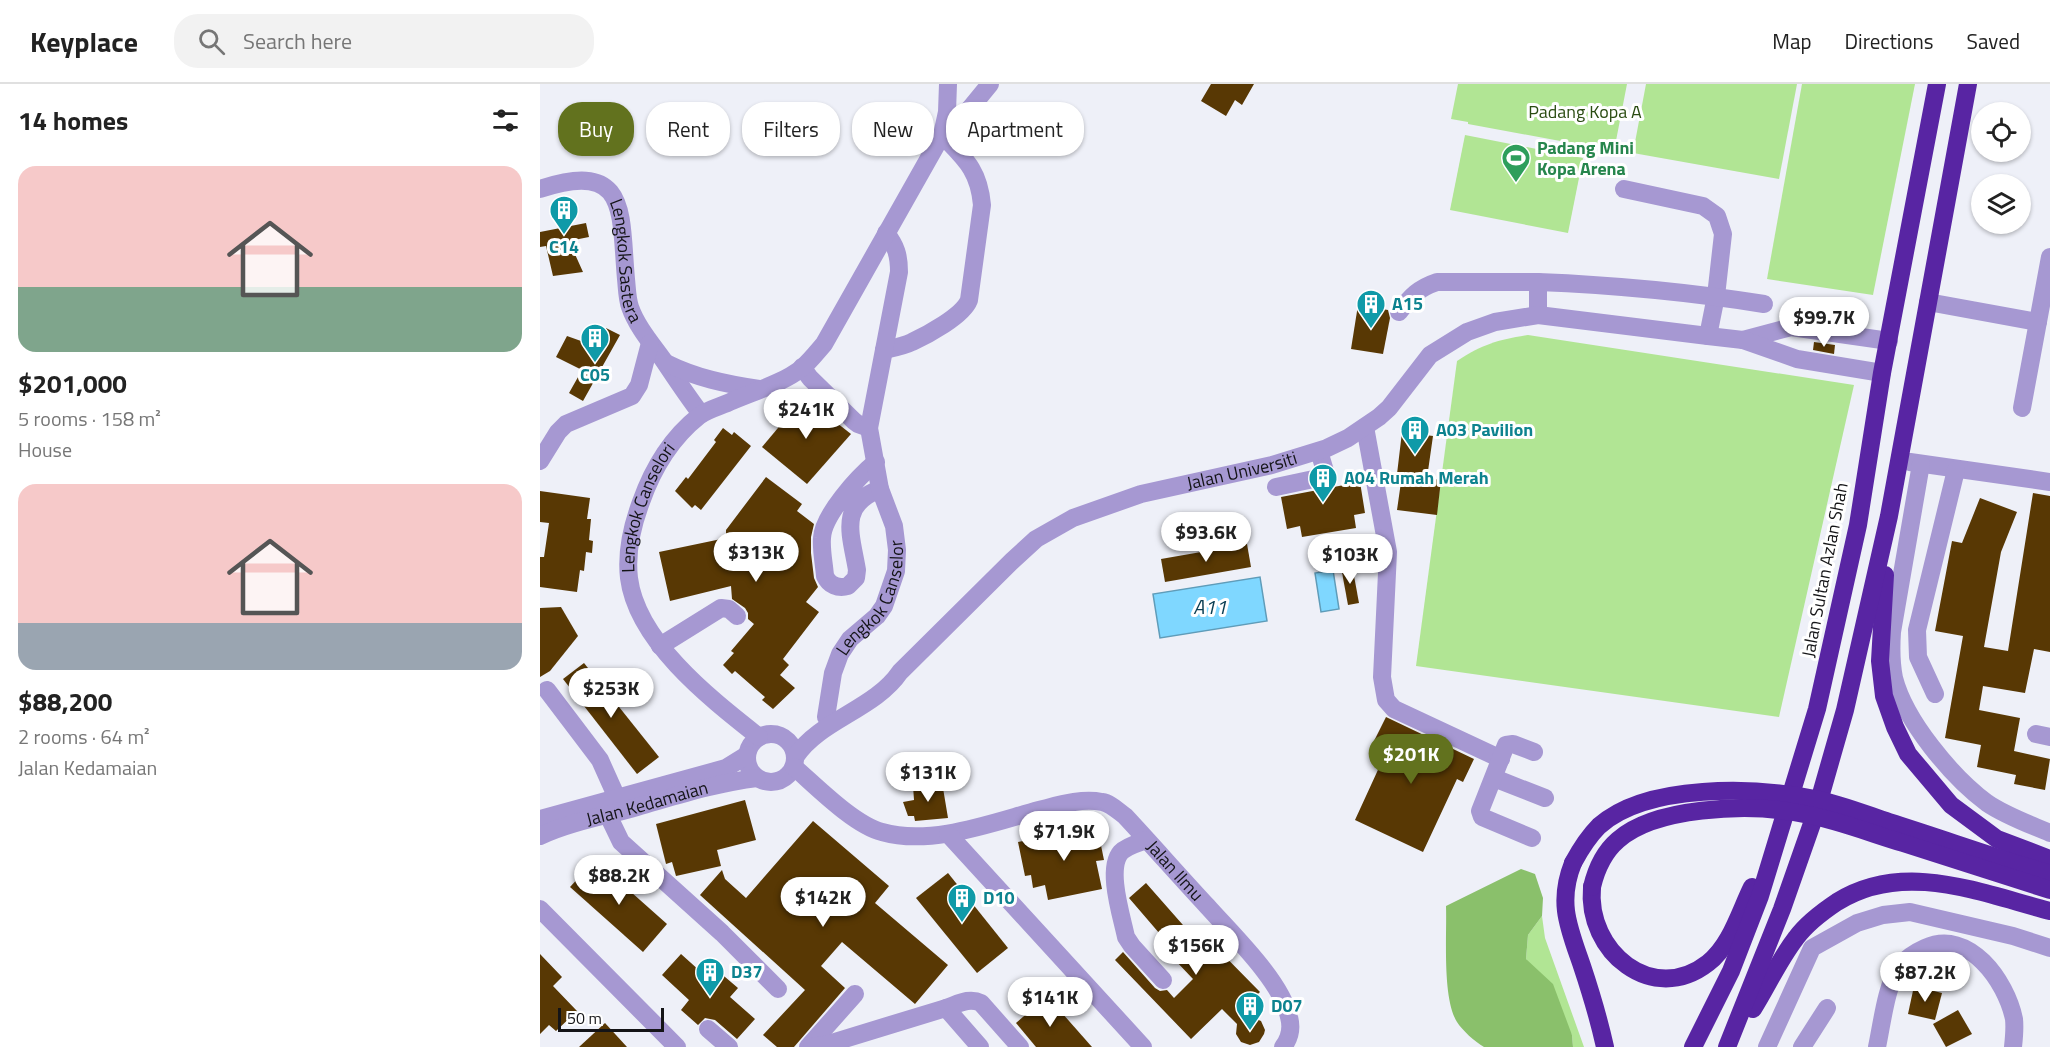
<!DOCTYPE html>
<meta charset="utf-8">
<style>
body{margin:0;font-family:"Titillium Web",sans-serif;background:#f2f2f2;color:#222;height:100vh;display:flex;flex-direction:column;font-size:22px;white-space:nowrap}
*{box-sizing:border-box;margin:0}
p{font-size:20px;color:#767676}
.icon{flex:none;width:33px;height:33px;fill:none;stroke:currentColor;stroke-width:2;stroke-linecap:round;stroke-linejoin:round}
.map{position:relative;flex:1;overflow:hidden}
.panel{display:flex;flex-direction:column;background:#fff;width:540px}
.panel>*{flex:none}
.hud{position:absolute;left:18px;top:18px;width:570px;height:54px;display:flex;gap:12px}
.buttons{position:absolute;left:1431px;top:18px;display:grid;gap:12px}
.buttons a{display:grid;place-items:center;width:60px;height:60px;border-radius:50%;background:#fff;box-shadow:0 2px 4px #0004;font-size:30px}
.scale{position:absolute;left:18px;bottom:15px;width:106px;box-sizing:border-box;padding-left:6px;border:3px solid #141417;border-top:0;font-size:16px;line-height:21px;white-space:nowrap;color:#141417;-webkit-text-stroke:4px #fff;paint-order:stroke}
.price{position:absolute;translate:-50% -51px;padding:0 14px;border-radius:21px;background:#fff;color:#222;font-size:20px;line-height:39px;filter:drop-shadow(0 2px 3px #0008)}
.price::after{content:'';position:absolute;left:50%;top:36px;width:18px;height:14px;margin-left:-9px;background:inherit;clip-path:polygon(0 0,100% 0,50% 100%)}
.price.active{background:#62721e;color:#fff}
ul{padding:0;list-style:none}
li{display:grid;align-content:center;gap:12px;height:318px;padding:0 18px}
li span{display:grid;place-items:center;height:186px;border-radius:18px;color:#555}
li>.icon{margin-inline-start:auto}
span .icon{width:108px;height:108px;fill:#fffc;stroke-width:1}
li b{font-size:26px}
h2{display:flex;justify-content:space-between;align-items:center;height:72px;padding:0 18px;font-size:26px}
.pill{padding:0 21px;border-radius:24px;background:#fff;box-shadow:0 2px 4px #0004;font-size:21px;line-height:54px}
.pill.active{background:#62721e;color:#fff}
header{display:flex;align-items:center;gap:36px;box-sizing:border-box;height:84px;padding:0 30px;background:#fff;border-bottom:2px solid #e0e0e0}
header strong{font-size:28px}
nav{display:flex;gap:33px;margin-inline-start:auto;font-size:21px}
.search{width:420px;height:54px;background:#f2f2f2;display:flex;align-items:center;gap:15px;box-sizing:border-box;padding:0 21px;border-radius:24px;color:#767676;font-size:22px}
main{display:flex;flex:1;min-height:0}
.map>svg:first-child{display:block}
.green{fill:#b1e594}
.forest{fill:#8ac06b}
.water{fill:#7fd7ff;stroke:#5f9cb9;stroke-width:1.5}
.building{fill:#583804}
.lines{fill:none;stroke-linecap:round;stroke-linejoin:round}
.minor{stroke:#a698d2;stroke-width:18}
.highway{stroke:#5825a3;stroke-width:18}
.highway-bridge{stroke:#5825a3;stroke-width:18}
.labels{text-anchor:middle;stroke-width:6;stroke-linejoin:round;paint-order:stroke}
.park-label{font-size:18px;fill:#2a4c12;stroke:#fff}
.leisure-label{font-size:18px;font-weight:bold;fill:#27864d;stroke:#fff;text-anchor:start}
.culture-label{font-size:18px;font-weight:bold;fill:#0d838f;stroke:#fff;text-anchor:start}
.street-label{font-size:18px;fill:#141417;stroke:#fff}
.water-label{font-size:20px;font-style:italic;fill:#093e53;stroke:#fff}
</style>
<header>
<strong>Keyplace</strong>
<div class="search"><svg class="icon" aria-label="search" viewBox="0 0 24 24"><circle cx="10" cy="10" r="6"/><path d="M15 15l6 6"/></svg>Search here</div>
<nav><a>Map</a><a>Directions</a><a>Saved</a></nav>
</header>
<main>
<section class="panel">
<h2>14 homes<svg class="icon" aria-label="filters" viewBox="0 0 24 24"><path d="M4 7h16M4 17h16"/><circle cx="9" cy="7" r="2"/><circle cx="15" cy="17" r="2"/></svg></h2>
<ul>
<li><span style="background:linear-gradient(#f6c9c9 65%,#7fa58c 0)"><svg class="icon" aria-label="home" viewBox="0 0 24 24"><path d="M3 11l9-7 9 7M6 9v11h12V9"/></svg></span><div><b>$201,000</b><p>5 rooms · 158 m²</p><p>House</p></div></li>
<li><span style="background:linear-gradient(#f6c9c9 75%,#9aa5b1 0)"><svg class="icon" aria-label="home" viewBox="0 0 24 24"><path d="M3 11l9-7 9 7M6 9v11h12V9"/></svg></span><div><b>$88,200</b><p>2 rooms · 64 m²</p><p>Jalan Kedamaian</p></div></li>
</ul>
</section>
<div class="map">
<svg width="1510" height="963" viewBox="0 0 1510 963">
<rect width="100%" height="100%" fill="#eef0f8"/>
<g class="green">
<path d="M 918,0 L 1087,0 L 1074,67 L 928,40 L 928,38 L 911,35 Z"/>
<path d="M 1106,0 L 1257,0 L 1239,95 L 1093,69 Z"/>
<path d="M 1262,0 L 1375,0 L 1333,211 L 1227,195 Z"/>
<path d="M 925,51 L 1043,74 L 1028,149 L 910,126 Z"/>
<path d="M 988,251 L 1314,301 L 1239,633 L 876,582 L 917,277 C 943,260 958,256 988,251 Z"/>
<path d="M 1002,832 L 1005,854 L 1044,963 L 1033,963 L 1032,951 L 986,875 L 988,851 Z"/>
</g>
<path class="forest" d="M 981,785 L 995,790 L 1003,814 L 1002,832 L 988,851 L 986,875 L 1013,900 L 1032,951 L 1033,963 L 944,963 C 935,958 922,946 917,938 C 902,914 907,851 906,822 Z"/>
<g class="water">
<path d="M 793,486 L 799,525 L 781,528 L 775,489 Z"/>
<path d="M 720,493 L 727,537 L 620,554 L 613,510 Z"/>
</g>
<g class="building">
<path d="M 671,0 L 714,0 L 702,21 L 695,16 L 686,32 L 661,17 Z"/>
<path d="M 46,139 L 49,153 L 29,157 L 43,188 L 13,192 L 6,162 L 0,163 L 0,148 Z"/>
<path d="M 818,221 L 848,226 L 850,234 L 843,270 L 811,265 Z"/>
<path d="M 66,244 L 80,251 L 43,317 L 29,309 L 42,286 L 16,273 L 27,252 L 55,262 Z"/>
<path d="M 1274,258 L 1295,261 L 1294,270 L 1273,266 Z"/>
<path d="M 264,313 L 311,350 L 267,400 L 222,363 Z"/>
<path d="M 183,344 L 192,351 L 194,348 L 211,362 L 161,426 L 155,421 L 152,424 L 135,407 L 146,393 L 148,395 L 176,358 L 174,356 Z"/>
<path d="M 862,348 L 893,352 L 887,394 L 901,396 L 897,431 L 857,426 L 862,391 L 857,390 Z"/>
<path d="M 226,393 L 262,420 L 257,427 L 274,440 L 271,453 L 271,469 L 274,494 L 278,503 L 266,518 L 279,528 L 243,575 L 249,581 L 240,591 L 255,604 L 233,625 L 222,616 L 225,613 L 195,587 L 192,590 L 183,581 L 194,569 L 191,567 L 214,540 L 208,535 L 208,529 L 205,524 L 192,515 L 191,502 L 130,517 L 119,468 L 186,454 L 186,446 Z"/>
<path d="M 820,398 L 825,429 L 814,431 L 816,444 L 762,453 L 760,442 L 747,445 L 741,413 Z"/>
<path d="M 0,407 L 50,414 L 47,435 L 51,435 L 49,456 L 53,457 L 52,469 L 46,468 L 44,487 L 40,486 L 37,508 L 0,503 L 0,473 L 4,473 L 9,439 L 0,438 Z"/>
<path d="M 1493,409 L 1510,412 L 1510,568 L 1494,565 L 1485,609 L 1443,602 L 1439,626 L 1480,634 L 1474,667 L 1510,675 L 1505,706 L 1474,700 L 1476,691 L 1437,683 L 1441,661 L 1405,654 L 1423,552 L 1395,547 L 1412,457 L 1422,459 L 1440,414 L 1477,428 L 1461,468 L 1444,563 L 1468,567 Z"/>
<path d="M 707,460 L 711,483 L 625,498 L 621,475 Z"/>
<path d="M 812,481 L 819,519 L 808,521 L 801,483 Z"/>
<path d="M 21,523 L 38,552 L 10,587 L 0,593 L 0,524 Z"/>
<path d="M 44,579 L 119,673 L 97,690 L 23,595 Z"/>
<path d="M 846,633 L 934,675 L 923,698 L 917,695 L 883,768 L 815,736 L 848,664 L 834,657 Z"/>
<path d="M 402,698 L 408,734 L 375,737 L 374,732 L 368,732 L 363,718 L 374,716 L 373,702 Z"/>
<path d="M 205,716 L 216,756 L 177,766 L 181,782 L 136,792 L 132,778 L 126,780 L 116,740 Z"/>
<path d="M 273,737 L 349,802 L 335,819 L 408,881 L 375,920 L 302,858 L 281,882 L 305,904 L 254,963 L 237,963 L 223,951 L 265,906 L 160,811 L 182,786 L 185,795 L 206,814 Z"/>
<path d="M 557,742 L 564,776 L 556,777 L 562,805 L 508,816 L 505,801 L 493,804 L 491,791 L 485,792 L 478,758 Z"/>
<path d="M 55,776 L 127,840 L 103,868 L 30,803 Z"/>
<path d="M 408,789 L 468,864 L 437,889 L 376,814 Z"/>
<path d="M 606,799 L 650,849 L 656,843 L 720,908 L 699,928 L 721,937 L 725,946 L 724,950 L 719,958 L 710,961 L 701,958 L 696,950 L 697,940 L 682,925 L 651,955 L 575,876 L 583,868 L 615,904 L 620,907 L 627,906 L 634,914 L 653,895 L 634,875 L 638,871 L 589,814 Z"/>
<path d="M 0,870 L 22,893 L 13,902 L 37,927 L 16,947 L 9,941 L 0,950 Z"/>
<path d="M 141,870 L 170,896 L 178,887 L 198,904 L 190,913 L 215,935 L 197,955 L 175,936 L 165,934 L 158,941 L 141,926 L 149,916 L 122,891 Z"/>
<path d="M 1374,902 L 1402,909 L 1395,936 L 1368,930 Z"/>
<path d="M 507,912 L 552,963 L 496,963 L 476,939 Z"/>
<path d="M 1418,926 L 1432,950 L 1406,963 L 1393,940 Z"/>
<path d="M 65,939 L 87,963 L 39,963 Z"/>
</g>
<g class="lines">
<g class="minor">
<path d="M 402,51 L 414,44 L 450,0"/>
<path id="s1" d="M 0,105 C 89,75 80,129 86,195 C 87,204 87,214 90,223 C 97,243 112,260 124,277 C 136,295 148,313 161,330"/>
<path d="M 1084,105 L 1163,122 L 1177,132 L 1183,150 L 1176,212 L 1168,252"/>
<path d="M 998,198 C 1074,201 1149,208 1224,220"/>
<path d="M 1388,218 L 1498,238"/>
<path d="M 859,228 C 871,212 879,204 897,198 L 998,198 L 998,231"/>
<path d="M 1203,256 L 1251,243 L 1349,257"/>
<path d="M 344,266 C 353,264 364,262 372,258 C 387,251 423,232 429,216 L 442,121 C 439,86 425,75 402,51"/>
<path d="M 126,279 C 156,294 186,300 219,305"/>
<path d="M 262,283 L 270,294 L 314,337 L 318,340 L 329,344"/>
<path d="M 1482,324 L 1510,173"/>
<path d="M 825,343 L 848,468 L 842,593 L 846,616 L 854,625 L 961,675"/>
<path d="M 0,377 L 18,348 L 26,340 L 92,312 L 99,301 L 110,259"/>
<path d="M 336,378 C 318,393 283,431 282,454 C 281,466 284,479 285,492 C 289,501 298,505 308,502 L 316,494 L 317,486 C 311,450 298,421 340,405"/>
<path d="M 1370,378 L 1510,398"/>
<path d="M 1381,380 L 1352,548 C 1351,563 1351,579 1354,594 C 1365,637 1412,693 1447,719 C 1466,732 1489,740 1510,749"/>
<path d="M 736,403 L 783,393 L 785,387 L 779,367"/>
<path d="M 120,562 L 181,524 L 189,525 L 197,532"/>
<path d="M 7,606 L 60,676 L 77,714"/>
<path d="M 1395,610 L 1378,573 L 1377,546 L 1416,386"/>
<path id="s2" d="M 286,633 L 293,589 L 300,570 L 310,555 L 337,532 L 344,522 L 356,487 L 357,466 L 354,442 L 340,405 L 329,344 L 359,188 C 359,171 356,162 346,149"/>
<circle cx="231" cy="674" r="24"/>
<path d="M 1496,650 L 1510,653"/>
<path id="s3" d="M 219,653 C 171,615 97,558 89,494 C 86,468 92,442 101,418 C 113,384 130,355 159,332 C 168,325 182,322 192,317 C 215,307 243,299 262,284 C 270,277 277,268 284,260 L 402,51 L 407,28 L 408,0"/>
<path id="s4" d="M 256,672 C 280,636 335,625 360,588 L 472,477 L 496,455 L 533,434 L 601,410 L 732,381 L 787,364 L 808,354 L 839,333 L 849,324 L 890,271 L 927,248 L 955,238 L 998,231 L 1168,252 L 1203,256 L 1257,275 L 1342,289"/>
<path id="s5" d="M 254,683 C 276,702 314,741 342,748 C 391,762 451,739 499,726 C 519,721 541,714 562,718 C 570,719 578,727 585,732 C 613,762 640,793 668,823 C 692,850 742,898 749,933 C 752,944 750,954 743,963"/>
<path d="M 954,694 L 1005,714"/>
<path d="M 68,731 L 81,758 L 182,849 L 238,905"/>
<path d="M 0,735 L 186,684 L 207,671"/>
<path d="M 408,750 L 603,963"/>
<path id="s6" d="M 0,752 C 30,738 65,732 97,723 C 136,712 176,699 217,694"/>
<path d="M 992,754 L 942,733 L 940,727 L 966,661 L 973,660 L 994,668"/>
<path d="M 606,756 C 598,759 587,762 581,768 C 566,785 582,833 586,853 L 592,862 L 623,896"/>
<path d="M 0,825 L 137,963"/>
<path d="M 168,945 L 189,963"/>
<path d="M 268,963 L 315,910"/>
<path d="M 272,963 L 288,960 L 406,924"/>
<path d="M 440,963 L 406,924 C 418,920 429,913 441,919 L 480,963"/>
<path d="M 1227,963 L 1272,864 L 1317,839 L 1343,831 L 1370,828 L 1473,852 L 1510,864"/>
<path d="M 1262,963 L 1287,924"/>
<path d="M 1337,963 C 1342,940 1346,902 1359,883 C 1366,874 1376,868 1385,864 C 1429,844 1466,897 1474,935 C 1475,944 1474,954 1473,963"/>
</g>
<g class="highway">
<path d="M 1345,491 L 1340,577 L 1344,612 L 1355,643 L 1368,670 L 1411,721 L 1457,755 L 1510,775"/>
<path d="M 1033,779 C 1017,819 1029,844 1042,882 C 1051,909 1059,936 1065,963"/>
<path d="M 1052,803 C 1046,868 1113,922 1168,879 C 1191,861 1200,827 1212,803"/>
<path d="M 1213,925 C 1228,901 1239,876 1256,854 C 1267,839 1282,828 1297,818 C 1364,776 1440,809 1510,827"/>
<path d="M 1153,963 L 1191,887 L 1220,812 L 1277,625 L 1318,441 L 1342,289 L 1397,0"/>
<path d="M 1187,963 L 1242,825 L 1275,731 L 1305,626 L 1349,432 L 1428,0"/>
</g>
<g class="highway-bridge">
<path d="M 1033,779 C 1040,766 1048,753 1059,742 C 1107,699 1216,703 1275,715 C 1300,720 1325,730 1349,738 C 1403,755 1456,774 1510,790"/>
<path d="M 1052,803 C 1056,786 1064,768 1078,756 C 1115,723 1206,720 1253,728 C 1291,734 1327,748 1363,759 C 1412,775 1461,790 1510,806"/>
</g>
</g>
<defs>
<g id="stadium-pin" transform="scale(1.5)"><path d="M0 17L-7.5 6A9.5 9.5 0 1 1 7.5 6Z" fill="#2e9e5b" stroke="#fff"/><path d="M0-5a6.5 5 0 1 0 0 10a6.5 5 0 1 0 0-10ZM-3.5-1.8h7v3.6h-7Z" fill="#fff"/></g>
<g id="building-pin" transform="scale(1.5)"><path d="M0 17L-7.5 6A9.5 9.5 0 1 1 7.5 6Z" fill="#0f9aa8" stroke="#fff"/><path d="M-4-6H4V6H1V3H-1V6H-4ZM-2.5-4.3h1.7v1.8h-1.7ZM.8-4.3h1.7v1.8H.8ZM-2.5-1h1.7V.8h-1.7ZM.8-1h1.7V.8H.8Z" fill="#fff"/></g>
</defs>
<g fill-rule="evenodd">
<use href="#stadium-pin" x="976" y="74"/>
<use href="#building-pin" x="24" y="126"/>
<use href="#building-pin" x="831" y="220"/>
<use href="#building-pin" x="55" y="254"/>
<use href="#building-pin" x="875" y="346"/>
<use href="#building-pin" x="783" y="394"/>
<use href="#building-pin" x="422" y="814"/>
<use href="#building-pin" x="170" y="888"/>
<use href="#building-pin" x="710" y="922"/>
</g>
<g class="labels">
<g class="park-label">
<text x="1045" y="34">Padang Kopa A</text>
</g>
<g class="leisure-label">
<text x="997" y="70">Padang Mini<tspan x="997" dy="21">Kopa Arena</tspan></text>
</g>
<g class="culture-label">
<text x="24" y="169" text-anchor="middle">C14</text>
<text x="852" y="226">A15</text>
<text x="55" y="297" text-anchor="middle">C05</text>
<text x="896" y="352">A03 Pavilion</text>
<text x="804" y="400">A04 Rumah Merah</text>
<text x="443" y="820">D10</text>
<text x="191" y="894">D37</text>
<text x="731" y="928">D07</text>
</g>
<g class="street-label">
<text dy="6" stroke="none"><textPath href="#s1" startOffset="146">Lengkok Sastera</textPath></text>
<text dy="6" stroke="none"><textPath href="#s4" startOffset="543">Jalan Universiti</textPath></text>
<text dy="6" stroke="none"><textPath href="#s3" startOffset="284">Lengkok Canselori</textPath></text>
<text transform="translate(1285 486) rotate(-79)" y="6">Jalan Sultan Azlan Shah</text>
<text dy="6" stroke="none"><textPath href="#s2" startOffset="132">Lengkok Canselor</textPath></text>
<text dy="6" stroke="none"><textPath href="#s6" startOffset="112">Jalan Kedamaian</textPath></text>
<text dy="6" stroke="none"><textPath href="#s5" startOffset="436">Jalan Ilmu</textPath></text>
</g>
<g class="water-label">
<text x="670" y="530">A11</text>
</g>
</g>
</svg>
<div class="buttons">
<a><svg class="icon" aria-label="locate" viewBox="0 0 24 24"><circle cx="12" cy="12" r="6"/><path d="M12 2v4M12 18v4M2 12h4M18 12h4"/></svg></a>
<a><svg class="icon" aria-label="layers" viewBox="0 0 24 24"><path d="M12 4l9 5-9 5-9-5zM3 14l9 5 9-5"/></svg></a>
</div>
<div class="scale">50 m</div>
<b class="price" style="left:1284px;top:264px">$99.7K</b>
<b class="price" style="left:266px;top:356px">$241K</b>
<b class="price" style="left:666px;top:479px">$93.6K</b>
<b class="price" style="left:216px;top:499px">$313K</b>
<b class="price" style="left:810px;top:501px">$103K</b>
<b class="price" style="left:71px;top:635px">$253K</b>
<b class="price active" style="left:871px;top:701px">$201K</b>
<b class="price" style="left:388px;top:719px">$131K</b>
<b class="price" style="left:524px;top:778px">$71.9K</b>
<b class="price" style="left:79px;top:822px">$88.2K</b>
<b class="price" style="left:283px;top:844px">$142K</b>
<b class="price" style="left:656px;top:892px">$156K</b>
<b class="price" style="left:1385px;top:919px">$87.2K</b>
<b class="price" style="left:510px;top:944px">$141K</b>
<div class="hud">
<a class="pill active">Buy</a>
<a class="pill">Rent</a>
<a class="pill">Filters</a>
<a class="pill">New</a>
<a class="pill">Apartment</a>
</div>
</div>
</main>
